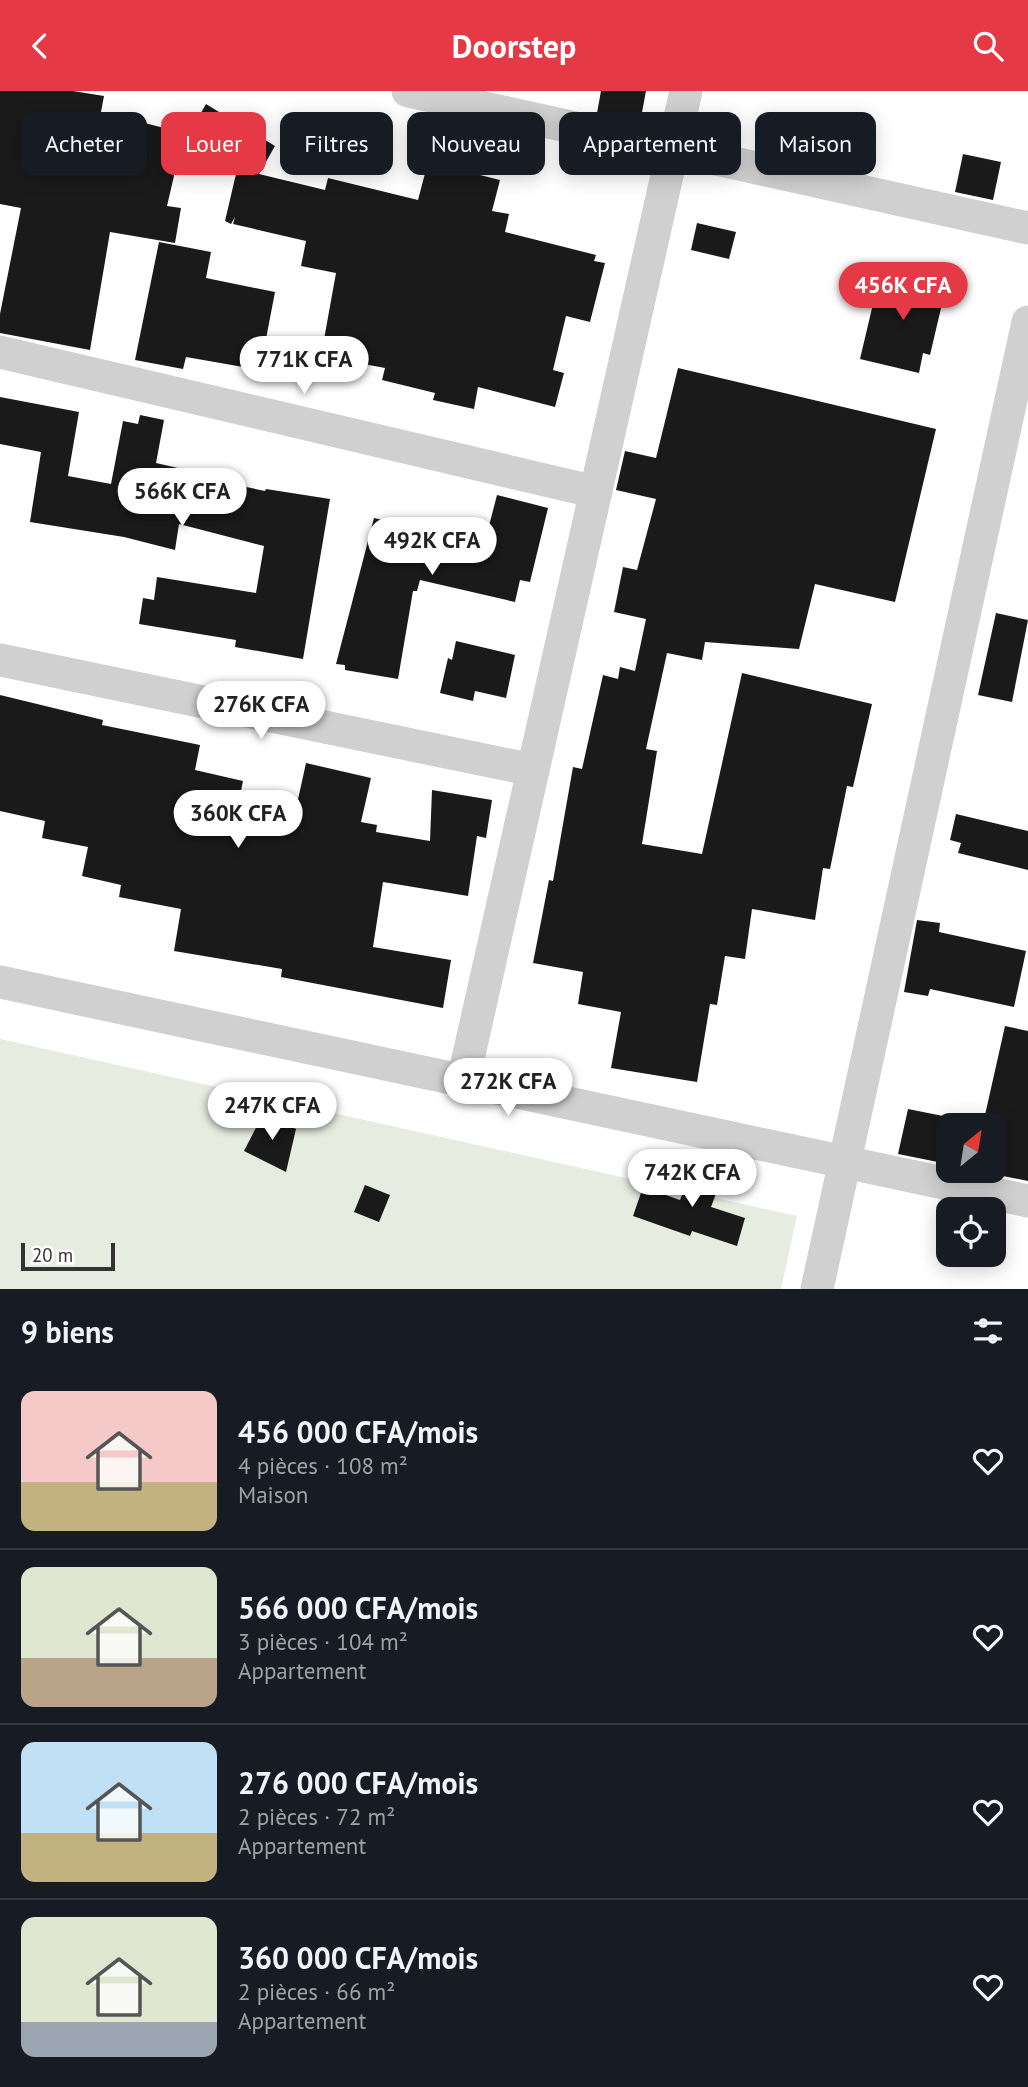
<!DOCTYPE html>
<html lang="fr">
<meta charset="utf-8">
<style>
body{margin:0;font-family:"PT Sans",sans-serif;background:#242831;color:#f1f3f6;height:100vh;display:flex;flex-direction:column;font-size:26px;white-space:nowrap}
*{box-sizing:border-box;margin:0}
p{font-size:23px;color:#9ea1a6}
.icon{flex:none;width:38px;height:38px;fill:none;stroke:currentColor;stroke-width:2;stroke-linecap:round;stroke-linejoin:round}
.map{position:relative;height:1198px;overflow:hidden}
.drawer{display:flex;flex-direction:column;background:#171b24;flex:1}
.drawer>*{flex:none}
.banner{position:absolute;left:21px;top:21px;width:987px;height:63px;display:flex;gap:14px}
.needle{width:46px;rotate:30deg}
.fabs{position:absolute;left:936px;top:1022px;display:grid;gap:14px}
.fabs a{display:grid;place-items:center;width:70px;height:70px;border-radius:14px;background:#171b24;box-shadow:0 4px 18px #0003;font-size:35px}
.scale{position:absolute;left:21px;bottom:18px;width:94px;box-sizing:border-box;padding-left:7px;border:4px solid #333;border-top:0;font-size:19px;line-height:24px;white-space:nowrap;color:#333;-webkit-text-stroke:5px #fff;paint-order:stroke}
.price{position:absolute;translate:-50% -60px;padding:0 16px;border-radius:24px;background:#fff;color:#222;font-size:23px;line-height:46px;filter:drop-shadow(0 2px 4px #0008)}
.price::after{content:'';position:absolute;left:50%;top:42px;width:21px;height:16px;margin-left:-10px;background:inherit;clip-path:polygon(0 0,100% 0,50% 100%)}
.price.active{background:#e63946;color:#fff}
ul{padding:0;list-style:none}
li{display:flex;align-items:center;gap:21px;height:175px;padding:0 21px}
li+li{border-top:2px solid #363941}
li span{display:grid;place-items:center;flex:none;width:196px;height:140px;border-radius:14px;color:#555}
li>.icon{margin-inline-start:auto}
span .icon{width:84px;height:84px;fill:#fffc;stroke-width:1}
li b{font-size:30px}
h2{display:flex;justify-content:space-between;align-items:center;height:84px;padding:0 21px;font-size:30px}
.tag{padding:0 24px;border-radius:14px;background:#171b24;box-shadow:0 4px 18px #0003;font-size:24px;line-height:63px}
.tag.active{background:#e63946;color:#fff}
header{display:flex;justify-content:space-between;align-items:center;height:91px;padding:0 21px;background:#e63946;color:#fff;font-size:32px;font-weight:700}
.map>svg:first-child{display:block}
.green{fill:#e6ecdf}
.building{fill:#1a1a1a}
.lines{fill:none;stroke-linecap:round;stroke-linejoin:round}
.street{stroke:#d0d0d0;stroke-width:33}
</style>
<header><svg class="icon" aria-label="back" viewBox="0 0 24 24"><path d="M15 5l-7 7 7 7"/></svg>Doorstep<svg class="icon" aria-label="search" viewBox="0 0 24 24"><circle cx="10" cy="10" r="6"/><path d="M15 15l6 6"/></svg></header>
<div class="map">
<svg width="1028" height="1198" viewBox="0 0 1028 1198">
<rect width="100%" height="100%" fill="#fff"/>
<path class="green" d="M 0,948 L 797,1125 L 781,1198 L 0,1198 Z"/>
<g class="building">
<path d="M 0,0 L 73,0 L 104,5 L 101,21 L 184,42 L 167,115 L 181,117 L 175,152 L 110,141 L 90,259 L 0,242 L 0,223 L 21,117 L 0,113 Z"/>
<path d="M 601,0 L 646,0 L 640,32 L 597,22 Z"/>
<path d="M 206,13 L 275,55 L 259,83 L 325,99 L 328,87 L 418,109 L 428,71 L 500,89 L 492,120 L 509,123 L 505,141 L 596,164 L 594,170 L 605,172 L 590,231 L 566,225 L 553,279 L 564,282 L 555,316 L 478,296 L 474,318 L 433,309 L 435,302 L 382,289 L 385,277 L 321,265 L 336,182 L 301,175 L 306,150 L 233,133 L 235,126 L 231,133 L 225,130 L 240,66 L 192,38 Z"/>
<path d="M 963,63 L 1001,71 L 993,109 L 955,101 Z"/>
<path d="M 697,132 L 736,141 L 729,168 L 691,159 Z"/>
<path d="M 159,151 L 211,161 L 206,187 L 275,201 L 260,279 L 186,266 L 183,278 L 135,269 Z"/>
<path d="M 881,179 L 946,196 L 930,264 L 923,262 L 919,282 L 860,268 Z"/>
<path d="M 678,277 L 936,338 L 895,511 L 815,493 L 799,558 L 705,551 L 702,569 L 667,562 L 646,658 L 657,660 L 642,753 L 702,763 L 742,582 L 872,613 L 853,696 L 847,695 L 830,778 L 823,777 L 815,829 L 752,818 L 745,868 L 725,865 L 717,914 L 710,913 L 697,991 L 611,977 L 621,921 L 578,913 L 583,881 L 533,872 L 549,789 L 553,790 L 573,676 L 582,678 L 603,584 L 618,588 L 620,576 L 635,580 L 646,528 L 614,521 L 623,476 L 637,479 L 656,408 L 616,399 L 625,360 L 656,367 Z"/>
<path d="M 0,306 L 79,321 L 68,385 L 111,393 L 123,330 L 138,333 L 140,324 L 164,329 L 156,372 L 204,383 L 203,387 L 265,400 L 266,398 L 330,408 L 303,568 L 235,556 L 236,549 L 139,533 L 143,507 L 154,509 L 157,486 L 256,502 L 264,455 L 179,433 L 175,459 L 124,446 L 30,431 L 41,361 L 0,353 Z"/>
<path d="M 497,404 L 548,417 L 530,491 L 520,489 L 515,511 L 420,489 L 417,500 L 413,500 L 398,588 L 345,579 L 345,574 L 336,573 L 374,427 L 399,433 L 401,426 L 439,436 L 437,443 L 484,454 Z"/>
<path d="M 996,522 L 1028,529 L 1012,611 L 978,604 Z"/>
<path d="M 456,550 L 515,564 L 506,607 L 475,600 L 473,610 L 440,602 L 448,567 L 452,569 Z"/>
<path d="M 0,604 L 103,629 L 102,634 L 200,654 L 195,679 L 243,690 L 239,710 L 295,722 L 306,672 L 371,687 L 361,731 L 377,734 L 376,741 L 430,750 L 432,699 L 492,709 L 486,747 L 477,745 L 468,805 L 383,791 L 373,856 L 451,869 L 443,917 L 281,886 L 282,878 L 174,860 L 181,818 L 119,806 L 121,794 L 82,785 L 88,756 L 42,747 L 45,730 L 0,720 Z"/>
<path d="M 956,723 L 1028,740 L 1028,779 L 958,762 L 961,752 L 950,749 Z"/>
<path d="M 917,829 L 940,832 L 939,841 L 1026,860 L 1014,916 L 930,898 L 928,905 L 904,901 Z"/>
<path d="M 1005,935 L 1028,940 L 1028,1090 L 978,1080 L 994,1080 L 994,1034 L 948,1034 L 948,1073 L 898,1063 L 908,1018 L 983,1033 Z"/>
<path d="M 264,1021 L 296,1038 L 286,1081 L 244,1060 Z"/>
<path d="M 695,1073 L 723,1084 L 711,1116 L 745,1127 L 737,1155 L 692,1140 L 690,1145 L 633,1125 L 643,1096 L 680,1109 Z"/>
<path d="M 365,1094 L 390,1104 L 379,1131 L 354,1121 Z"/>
</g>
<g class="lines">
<g class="street">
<path d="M 408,0 L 1028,137"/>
<path d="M 0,261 L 596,401"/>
<path d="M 0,569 L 533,679"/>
<path d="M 0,891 L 1028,1110"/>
<path d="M 463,990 L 686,0"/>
<path d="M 817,1198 L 1028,231"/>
</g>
</g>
</svg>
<div class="fabs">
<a><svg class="needle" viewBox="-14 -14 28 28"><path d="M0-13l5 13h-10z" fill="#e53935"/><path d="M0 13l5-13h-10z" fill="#9ea1a6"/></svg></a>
<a><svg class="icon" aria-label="locate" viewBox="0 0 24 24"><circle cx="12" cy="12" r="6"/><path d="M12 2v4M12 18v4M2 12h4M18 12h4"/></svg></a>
</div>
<div class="scale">20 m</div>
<b class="price active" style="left:903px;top:231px">456K CFA</b>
<b class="price" style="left:304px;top:305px">771K CFA</b>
<b class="price" style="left:182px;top:437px">566K CFA</b>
<b class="price" style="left:432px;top:486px">492K CFA</b>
<b class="price" style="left:261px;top:650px">276K CFA</b>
<b class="price" style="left:238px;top:759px">360K CFA</b>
<b class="price" style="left:508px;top:1027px">272K CFA</b>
<b class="price" style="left:272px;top:1051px">247K CFA</b>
<b class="price" style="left:692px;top:1118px">742K CFA</b>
<div class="banner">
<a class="tag">Acheter</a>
<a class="tag active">Louer</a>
<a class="tag">Filtres</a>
<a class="tag">Nouveau</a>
<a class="tag">Appartement</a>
<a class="tag">Maison</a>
</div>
</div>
<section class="drawer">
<h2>9 biens<svg class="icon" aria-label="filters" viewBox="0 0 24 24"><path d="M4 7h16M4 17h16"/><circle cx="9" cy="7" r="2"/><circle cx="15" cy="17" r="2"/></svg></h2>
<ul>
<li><span style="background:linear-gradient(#f6c9c9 65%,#c2b280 0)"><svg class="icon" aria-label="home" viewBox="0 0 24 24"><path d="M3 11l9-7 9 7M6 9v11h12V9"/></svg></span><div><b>456 000 CFA/mois</b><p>4 pièces · 108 m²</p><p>Maison</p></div><svg class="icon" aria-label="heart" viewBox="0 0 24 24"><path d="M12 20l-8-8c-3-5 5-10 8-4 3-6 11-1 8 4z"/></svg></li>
<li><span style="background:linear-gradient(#dfe7d0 65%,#b9a48a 0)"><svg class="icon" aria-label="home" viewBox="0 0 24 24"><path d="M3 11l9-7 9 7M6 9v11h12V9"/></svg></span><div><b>566 000 CFA/mois</b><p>3 pièces · 104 m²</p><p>Appartement</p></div><svg class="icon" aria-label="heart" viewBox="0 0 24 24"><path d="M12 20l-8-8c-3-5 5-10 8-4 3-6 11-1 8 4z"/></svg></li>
<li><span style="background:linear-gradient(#bfe0f5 65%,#c2b280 0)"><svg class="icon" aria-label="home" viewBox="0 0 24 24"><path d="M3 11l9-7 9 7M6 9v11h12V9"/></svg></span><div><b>276 000 CFA/mois</b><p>2 pièces · 72 m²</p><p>Appartement</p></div><svg class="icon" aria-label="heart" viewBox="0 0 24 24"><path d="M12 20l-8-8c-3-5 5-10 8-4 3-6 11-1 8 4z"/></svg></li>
<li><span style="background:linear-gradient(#dfe7d0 75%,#9aa5b1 0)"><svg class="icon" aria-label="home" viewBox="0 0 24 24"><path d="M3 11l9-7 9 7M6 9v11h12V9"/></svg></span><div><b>360 000 CFA/mois</b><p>2 pièces · 66 m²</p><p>Appartement</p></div><svg class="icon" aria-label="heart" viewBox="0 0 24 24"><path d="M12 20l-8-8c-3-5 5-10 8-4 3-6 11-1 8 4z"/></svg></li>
</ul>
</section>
